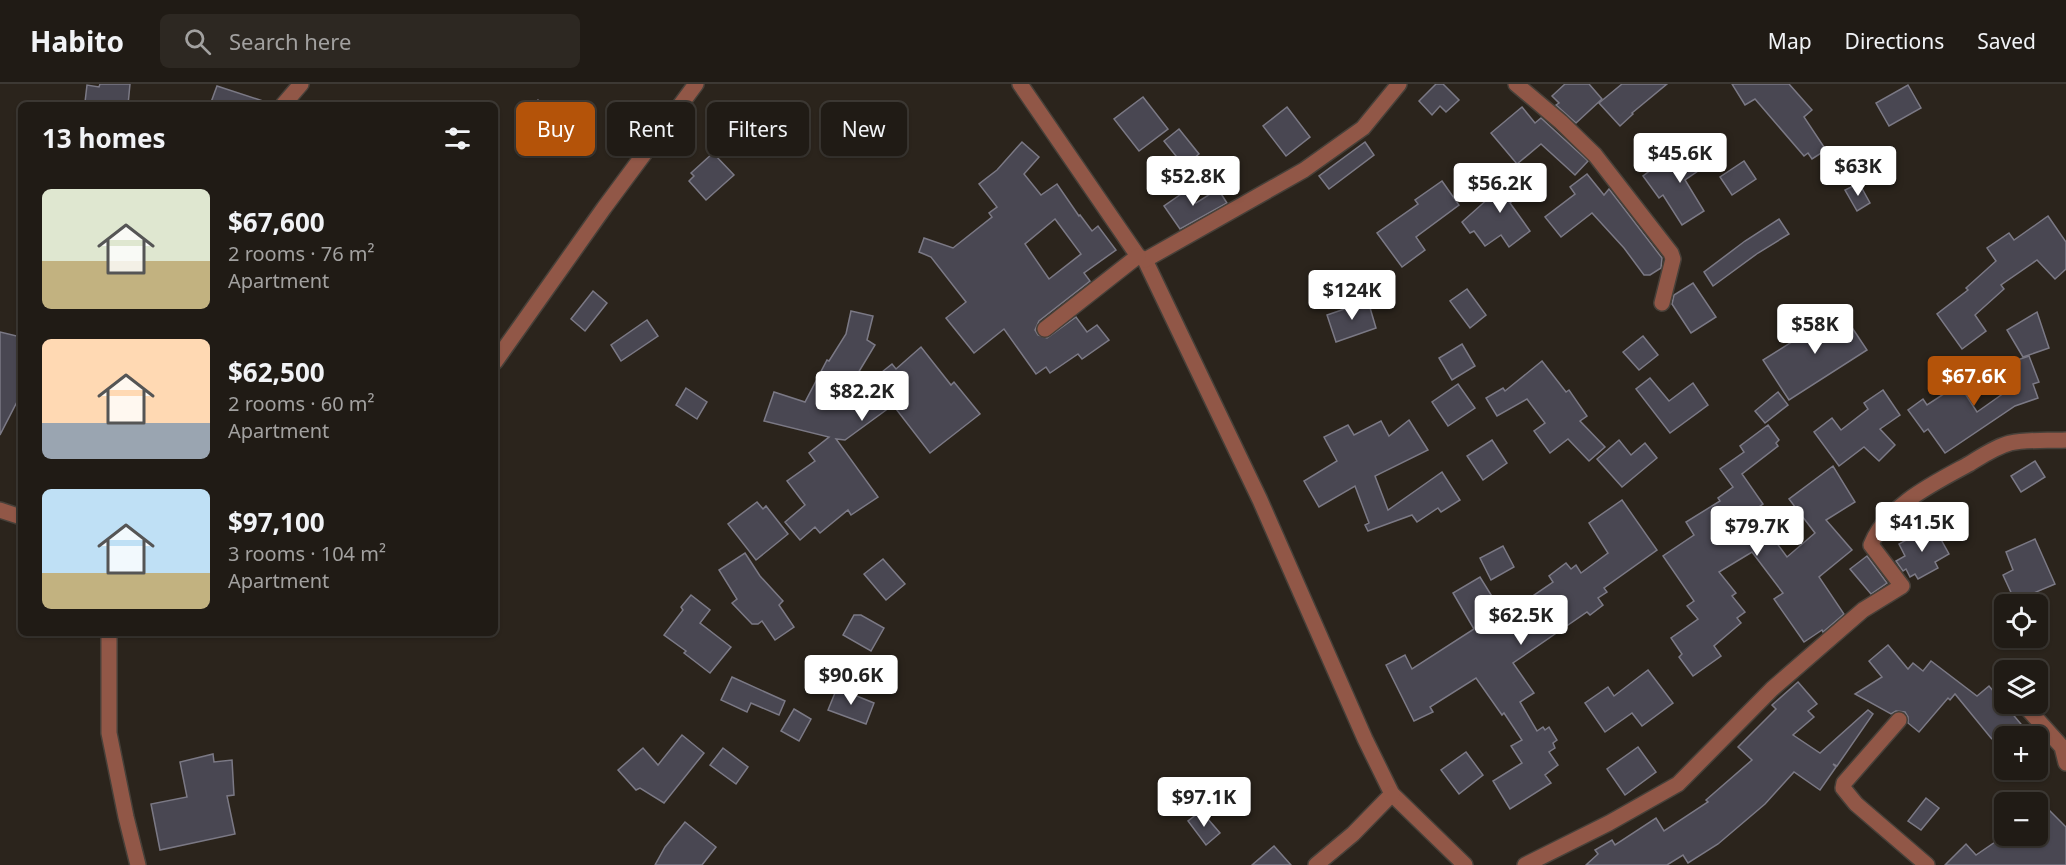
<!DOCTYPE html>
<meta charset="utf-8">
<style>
body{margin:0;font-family:"Noto Sans",sans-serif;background:#2d2822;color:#f1f3f6;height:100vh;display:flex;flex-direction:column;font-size:22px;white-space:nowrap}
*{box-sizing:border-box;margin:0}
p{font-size:20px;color:#a2a1a0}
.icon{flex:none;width:33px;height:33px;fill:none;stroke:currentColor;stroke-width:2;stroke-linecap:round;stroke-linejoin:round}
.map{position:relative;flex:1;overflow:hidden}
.panel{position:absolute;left:18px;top:18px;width:480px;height:534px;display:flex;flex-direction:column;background:#201b15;border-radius:9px;box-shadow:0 2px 4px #0004,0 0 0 2px #3d3934}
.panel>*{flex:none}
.guide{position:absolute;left:516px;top:18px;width:570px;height:54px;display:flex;gap:12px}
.buttons{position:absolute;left:1994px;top:510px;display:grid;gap:12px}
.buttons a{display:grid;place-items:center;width:54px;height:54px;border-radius:9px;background:#201b15;box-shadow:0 2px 4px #0004,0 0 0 2px #3d3934;font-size:30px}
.price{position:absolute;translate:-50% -51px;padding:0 14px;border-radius:6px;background:#fff;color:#222;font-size:20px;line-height:39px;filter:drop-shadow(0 2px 3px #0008)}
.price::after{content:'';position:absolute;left:50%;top:36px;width:18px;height:14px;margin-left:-9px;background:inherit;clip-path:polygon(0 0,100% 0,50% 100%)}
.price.on{background:#b45309;color:#fff}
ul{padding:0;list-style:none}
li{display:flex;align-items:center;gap:18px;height:150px;padding:0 24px}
li span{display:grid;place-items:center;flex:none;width:168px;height:120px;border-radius:9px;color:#555}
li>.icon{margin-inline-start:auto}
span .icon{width:72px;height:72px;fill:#fffc;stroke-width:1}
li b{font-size:26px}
h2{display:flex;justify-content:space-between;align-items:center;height:72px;padding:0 24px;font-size:26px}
.tag{padding:0 21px;border-radius:9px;background:#201b15;box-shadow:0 2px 4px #0004,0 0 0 2px #3d3934;font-size:21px;line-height:54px}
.tag.on{background:#b45309;color:#fff}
header{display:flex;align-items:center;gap:36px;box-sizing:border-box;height:84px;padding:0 30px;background:#201b15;border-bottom:2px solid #3d3934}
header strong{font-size:28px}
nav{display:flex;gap:33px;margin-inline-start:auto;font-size:21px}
.search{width:420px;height:54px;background:#2d2822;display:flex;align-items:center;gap:15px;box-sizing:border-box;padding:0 21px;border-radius:9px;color:#a2a1a0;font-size:22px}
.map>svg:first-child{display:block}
.building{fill:#494752;stroke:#7b7985;stroke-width:1.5;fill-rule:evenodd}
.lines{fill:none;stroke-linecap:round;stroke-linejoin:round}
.street-casing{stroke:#474039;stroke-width:18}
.street{stroke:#915747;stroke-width:15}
</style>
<header>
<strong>Habito</strong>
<div class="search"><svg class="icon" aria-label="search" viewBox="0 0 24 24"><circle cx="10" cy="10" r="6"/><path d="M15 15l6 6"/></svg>Search here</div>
<nav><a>Map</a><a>Directions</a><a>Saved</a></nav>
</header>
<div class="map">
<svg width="2066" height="781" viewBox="0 0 2066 781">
<rect width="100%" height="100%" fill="#2b241c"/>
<g class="building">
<path d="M 100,0 L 130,0 L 128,21 L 85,18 L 87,1 L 99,3 Z"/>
<path d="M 1436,0 L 1443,0 L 1459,16 L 1446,28 L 1440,22 L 1432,31 L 1419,17 Z"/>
<path d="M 1565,0 L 1589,0 L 1602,15 L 1576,39 L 1556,21 L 1559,19 L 1552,12 Z"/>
<path d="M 1622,0 L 1667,0 L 1632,29 L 1633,30 L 1620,42 L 1599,19 Z"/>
<path d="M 1732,0 L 1789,0 L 1812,26 L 1804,33 L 1826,66 L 1812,75 L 1808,69 L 1804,72 L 1755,15 L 1745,21 Z"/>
<path d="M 1908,1 L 1921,24 L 1889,42 L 1876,19 Z"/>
<path d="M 217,2 L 266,18 L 265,21 L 210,21 Z"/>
<path d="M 1143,13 L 1168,45 L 1139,67 L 1114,35 Z"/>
<path d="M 538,16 L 583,47 L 574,61 L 528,30 Z"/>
<path d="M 637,21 L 651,33 L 638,48 L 624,36 Z"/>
<path d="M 1287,23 L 1310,53 L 1286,72 L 1263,42 Z"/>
<path d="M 1522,23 L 1535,39 L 1541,34 L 1588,77 L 1575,91 L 1541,60 L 1517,80 L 1491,49 Z"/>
<path d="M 1179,45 L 1199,70 L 1184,82 L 1164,57 Z"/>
<path d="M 1022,58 L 1039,73 L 1024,90 L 1041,111 L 1057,100 L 1079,132 L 1080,131 L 1092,147 L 1098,142 L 1116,166 L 1084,189 L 1090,197 L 1039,237 L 1035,246 L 1038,251 L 1047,254 L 1076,233 L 1087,248 L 1097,241 L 1109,256 L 1082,275 L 1078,270 L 1050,289 L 1046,283 L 1036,290 L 1004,245 L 974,269 L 946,234 L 966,218 L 931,173 L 919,168 L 924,154 L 953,164 L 992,133 L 989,129 L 997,123 L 979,100 L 997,86 ZM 1055,135 L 1081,170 L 1049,195 L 1025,160 Z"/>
<path d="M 1365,58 L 1374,71 L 1329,105 L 1319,92 Z"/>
<path d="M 1707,60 L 1717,74 L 1685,96 L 1704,127 L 1682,141 L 1663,111 L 1659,114 L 1643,92 L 1663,77 L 1670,87 Z"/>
<path d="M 713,69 L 734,91 L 706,116 L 689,97 L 694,92 L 691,89 Z"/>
<path d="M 1744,77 L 1756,95 L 1732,111 L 1720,93 Z"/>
<path d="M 1519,87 L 1531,100 L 1510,119 L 1530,147 L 1509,163 L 1501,151 L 1485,162 L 1474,147 L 1470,149 L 1462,138 Z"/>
<path d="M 1587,90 L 1604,111 L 1609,105 L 1662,174 L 1661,184 L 1650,191 L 1644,191 L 1624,164 L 1592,129 L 1561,153 L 1545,133 L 1575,110 L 1570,103 Z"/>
<path d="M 1442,97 L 1459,121 L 1416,153 L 1425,166 L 1402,183 L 1377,149 L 1418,120 L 1415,116 Z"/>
<path d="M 1859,99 L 1870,119 L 1857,127 L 1845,106 Z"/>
<path d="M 1218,105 L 1227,119 L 1180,145 L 1164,122 L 1187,106 L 1196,119 Z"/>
<path d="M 2048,132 L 2066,158 L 2066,185 L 2055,195 L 2037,176 L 2001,201 L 2004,205 L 1975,231 L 1986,247 L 1962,265 L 1937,230 L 1968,206 L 1966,204 L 1996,177 L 1987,164 L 2009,149 L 2014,156 Z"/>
<path d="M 1779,135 L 1789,150 L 1758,169 L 1713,202 L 1704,188 L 1745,157 Z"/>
<path d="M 1693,199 L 1716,233 L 1691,249 L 1672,220 L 1674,211 Z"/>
<path d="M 1467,205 L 1486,231 L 1470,244 L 1450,217 Z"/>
<path d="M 593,207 L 607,219 L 585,247 L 571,235 Z"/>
<path d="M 1368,217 L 1376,244 L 1336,258 L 1327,231 Z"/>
<path d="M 851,227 L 873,232 L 867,256 L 875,261 L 837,324 L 892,280 L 896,285 L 921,263 L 951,301 L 954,298 L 980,330 L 930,369 L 893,321 L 845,356 L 836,355 L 878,413 L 851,431 L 848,426 L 820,449 L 815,443 L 800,456 L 785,438 L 805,421 L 787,397 L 815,377 L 809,369 L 829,353 L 764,337 L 774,308 L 805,318 L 827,276 L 829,277 L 846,250 Z"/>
<path d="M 1841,227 L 1867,266 L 1789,316 L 1763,276 Z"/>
<path d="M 2037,228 L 2049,264 L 2023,273 L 2007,246 Z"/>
<path d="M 647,236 L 658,252 L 621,277 L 611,261 Z"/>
<path d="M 0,248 L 21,253 L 21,310 L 0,351 Z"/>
<path d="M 1643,252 L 1658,271 L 1639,286 L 1623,268 Z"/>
<path d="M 1462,260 L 1475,282 L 1452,296 L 1439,274 Z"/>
<path d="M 2029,272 L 2039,298 L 2033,300 L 2038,314 L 2015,322 L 1945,369 L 1928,345 L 1924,348 L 1908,326 L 1923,315 L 1927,321 L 1959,300 L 1977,328 L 2011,304 L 2003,281 Z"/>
<path d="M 1542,277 L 1566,308 L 1569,306 L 1587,332 L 1580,337 L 1605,363 L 1589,377 L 1568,355 L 1550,369 L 1534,347 L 1545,339 L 1527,315 L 1497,332 L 1486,314 L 1503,304 L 1505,307 Z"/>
<path d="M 1650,294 L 1669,317 L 1693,299 L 1708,321 L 1670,349 L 1636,305 Z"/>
<path d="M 1458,300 L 1475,324 L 1448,342 L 1432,318 Z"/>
<path d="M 686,304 L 707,318 L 697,335 L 676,321 Z"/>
<path d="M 1883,306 L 1900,331 L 1880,345 L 1895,361 L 1879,377 L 1864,363 L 1839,382 L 1814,348 L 1832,334 L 1841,346 L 1868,325 L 1864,319 Z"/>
<path d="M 1778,308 L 1788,321 L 1765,339 L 1755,327 Z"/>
<path d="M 1409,336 L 1428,366 L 1375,392 L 1388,426 L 1442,388 L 1460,416 L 1441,428 L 1438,424 L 1417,438 L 1412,431 L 1368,447 L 1365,441 L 1369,439 L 1355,402 L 1319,423 L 1304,397 L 1337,377 L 1324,353 L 1348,341 L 1354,351 L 1381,337 L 1389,352 Z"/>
<path d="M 1768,341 L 1779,356 L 1776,359 L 1778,362 L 1742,390 L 1763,420 L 1753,427 L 1787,473 L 1815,449 L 1789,415 L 1833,382 L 1855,418 L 1826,436 L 1852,466 L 1819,493 L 1844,530 L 1823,548 L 1822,546 L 1804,558 L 1774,515 L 1783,509 L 1752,468 L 1719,488 L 1736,509 L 1732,512 L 1745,528 L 1737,534 L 1741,539 L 1714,562 L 1721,572 L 1693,592 L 1679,573 L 1682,570 L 1671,554 L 1698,535 L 1687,522 L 1694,517 L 1663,472 L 1694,451 L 1686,438 L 1720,417 L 1718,414 L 1733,403 L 1720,385 L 1744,368 L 1740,362 Z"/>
<path d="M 1492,356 L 1507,379 L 1483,396 L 1467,372 Z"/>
<path d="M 1619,356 L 1631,371 L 1645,359 L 1657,374 L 1622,403 L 1597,375 Z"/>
<path d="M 2035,377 L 2045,393 L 2021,408 L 2011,392 Z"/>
<path d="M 1622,416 L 1657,466 L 1604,504 L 1607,508 L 1598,514 L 1603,521 L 1590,531 L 1587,528 L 1513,579 L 1534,609 L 1520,618 L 1537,647 L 1543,643 L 1545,646 L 1549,643 L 1557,656 L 1553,659 L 1555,664 L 1549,668 L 1558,681 L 1545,691 L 1551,699 L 1510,725 L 1493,697 L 1522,679 L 1511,662 L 1522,656 L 1504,629 L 1502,631 L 1476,594 L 1430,623 L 1433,628 L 1414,637 L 1386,581 L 1405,571 L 1412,585 L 1474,545 L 1453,509 L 1480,493 L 1501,527 L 1504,525 L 1508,529 L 1553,498 L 1549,492 L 1566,479 L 1571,485 L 1576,481 L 1581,489 L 1608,469 L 1589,439 Z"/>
<path d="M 757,418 L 763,425 L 766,422 L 788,450 L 756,476 L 728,440 Z"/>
<path d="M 1933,441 L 1949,470 L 1935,478 L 1938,484 L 1918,495 L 1915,490 L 1910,493 L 1906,485 L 1903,487 L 1896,477 L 1905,472 L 1899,460 Z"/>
<path d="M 2035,455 L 2055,500 L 2015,517 L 2003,491 L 2013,486 L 2006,468 Z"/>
<path d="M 1503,462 L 1514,483 L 1491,496 L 1480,474 Z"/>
<path d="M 745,469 L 760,492 L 783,517 L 779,521 L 794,543 L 775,556 L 762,537 L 758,540 L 752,540 L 732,519 L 737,515 L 719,486 Z"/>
<path d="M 1867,472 L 1887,499 L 1871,510 L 1850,485 Z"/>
<path d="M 883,475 L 905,500 L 886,516 L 864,490 Z"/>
<path d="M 691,511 L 710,526 L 700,539 L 731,563 L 710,589 L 684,569 L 686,567 L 664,551 L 683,526 L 681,523 Z"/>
<path d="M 854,531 L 861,531 L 884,544 L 871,567 L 843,551 Z"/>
<path d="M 1888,561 L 1908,585 L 1913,579 L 1923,587 L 1931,577 L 1977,612 L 1989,602 L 2031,652 L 2004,652 L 2004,666 L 1991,654 L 1955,610 L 1950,616 L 1948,614 L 1919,648 L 1908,639 L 1908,633 L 1905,628 L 1896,627 L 1891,630 L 1855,610 L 1882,593 L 1869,577 Z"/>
<path d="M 1648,586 L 1673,619 L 1642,642 L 1632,629 L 1605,648 L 1585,619 L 1608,603 L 1614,612 Z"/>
<path d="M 732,593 L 785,617 L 779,631 L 751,619 L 747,628 L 721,616 Z"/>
<path d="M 1798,598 L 1817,620 L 1808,627 L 1814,633 L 1793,651 L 1820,669 L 1868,626 L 1873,630 L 1837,682 L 1833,680 L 1836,683 L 1820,706 L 1794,688 L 1765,720 L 1718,760 L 1688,779 L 1683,771 L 1667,781 L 1586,781 L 1598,770 L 1595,766 L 1612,756 L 1615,761 L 1656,734 L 1664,747 L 1708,718 L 1706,716 L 1752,676 L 1738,663 L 1776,625 L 1772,621 Z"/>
<path d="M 837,604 L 874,619 L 866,640 L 828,626 Z"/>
<path d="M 794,625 L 811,635 L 799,657 L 781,647 Z"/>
<path d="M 682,651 L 704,669 L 664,719 L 640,704 L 636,706 L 618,686 L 643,664 L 658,681 Z"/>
<path d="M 1638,663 L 1656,688 L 1625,711 L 1607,685 Z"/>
<path d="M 723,664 L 748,683 L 736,700 L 710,681 Z"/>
<path d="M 1466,668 L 1483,691 L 1459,710 L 1441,686 Z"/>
<path d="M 213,670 L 214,678 L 232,676 L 234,711 L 227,712 L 235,750 L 160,766 L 151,720 L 187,713 L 180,678 Z"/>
<path d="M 1926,714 L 1939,724 L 1921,746 L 1908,737 Z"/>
<path d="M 2037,714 L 2066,743 L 2066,781 L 1945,781 L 1966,760 L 1976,771 L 2004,752 L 2037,752 Z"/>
<path d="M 1201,727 L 1220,749 L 1206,761 L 1188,737 Z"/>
<path d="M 685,738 L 716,763 L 702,781 L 655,781 L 665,763 Z"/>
<path d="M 1274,762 L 1291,781 L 1252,781 Z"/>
</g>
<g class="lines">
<g class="street-casing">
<g id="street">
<path d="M 1020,0 L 1138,172 L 1145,176 L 1260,416 L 1365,655 L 1392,710 L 1465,781"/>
<path d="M 1516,0 L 1561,38 L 1595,71 L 1671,169 L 1673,175 L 1662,219"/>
<path d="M 283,21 L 301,0"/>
<path d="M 1145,176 L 1304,86 L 1363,44 L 1399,0"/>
<path d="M 1045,245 L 1138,172"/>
<path d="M 495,278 L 604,124 L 696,0"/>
<path d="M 0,426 L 21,433"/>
<path d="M 109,549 L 109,649 L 126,733 L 138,781"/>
<path d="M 2026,623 L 2062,663 L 2066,679"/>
<path d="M 1899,636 L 1844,699 L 1843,704 L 1856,720 L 1927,781"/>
<path d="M 1316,781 L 1353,750 L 1392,710"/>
<path d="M 1525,781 L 1609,739 L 1678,700 L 1772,605 L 1863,526 L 1902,502 L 1871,461 C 1886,422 1934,399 1969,380 C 1982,372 1995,363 2010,359 C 2028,355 2048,357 2066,356"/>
</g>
</g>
<use href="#street" class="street"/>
</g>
</svg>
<div class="buttons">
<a><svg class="icon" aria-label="locate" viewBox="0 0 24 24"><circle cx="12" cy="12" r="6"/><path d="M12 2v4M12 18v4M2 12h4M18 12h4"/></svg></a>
<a><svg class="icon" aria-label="layers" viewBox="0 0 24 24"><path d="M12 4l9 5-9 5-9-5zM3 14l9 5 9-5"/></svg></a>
<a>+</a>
<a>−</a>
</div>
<b class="price" style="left:1680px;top:100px">$45.6K</b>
<b class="price" style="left:1858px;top:113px">$63K</b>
<b class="price" style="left:1193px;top:123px">$52.8K</b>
<b class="price" style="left:1500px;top:130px">$56.2K</b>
<b class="price" style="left:1352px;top:237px">$124K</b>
<b class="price" style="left:1815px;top:271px">$58K</b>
<b class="price on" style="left:1974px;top:323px">$67.6K</b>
<b class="price" style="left:862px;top:338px">$82.2K</b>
<b class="price" style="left:1922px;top:469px">$41.5K</b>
<b class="price" style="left:1757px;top:473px">$79.7K</b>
<b class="price" style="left:1521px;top:562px">$62.5K</b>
<b class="price" style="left:851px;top:622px">$90.6K</b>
<b class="price" style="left:1204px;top:744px">$97.1K</b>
<div class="guide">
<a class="tag on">Buy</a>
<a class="tag">Rent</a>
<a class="tag">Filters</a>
<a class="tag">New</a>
</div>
<section class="panel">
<h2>13 homes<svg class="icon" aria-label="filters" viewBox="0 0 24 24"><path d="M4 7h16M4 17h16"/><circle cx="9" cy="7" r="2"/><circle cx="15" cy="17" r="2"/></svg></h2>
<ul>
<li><span style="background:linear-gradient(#dfe7d0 60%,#c2b280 0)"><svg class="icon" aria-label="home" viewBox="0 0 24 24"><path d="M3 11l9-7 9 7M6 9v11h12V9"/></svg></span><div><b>$67,600</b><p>2 rooms · 76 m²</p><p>Apartment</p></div></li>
<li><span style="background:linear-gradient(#ffd9b3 70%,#9aa5b1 0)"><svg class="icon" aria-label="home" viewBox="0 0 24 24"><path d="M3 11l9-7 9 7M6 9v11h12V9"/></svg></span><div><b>$62,500</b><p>2 rooms · 60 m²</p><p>Apartment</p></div></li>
<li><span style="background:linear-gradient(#bfe0f5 70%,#c2b280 0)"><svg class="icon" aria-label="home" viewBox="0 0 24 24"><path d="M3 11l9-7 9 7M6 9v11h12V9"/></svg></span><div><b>$97,100</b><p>3 rooms · 104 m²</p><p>Apartment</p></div></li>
</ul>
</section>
</div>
